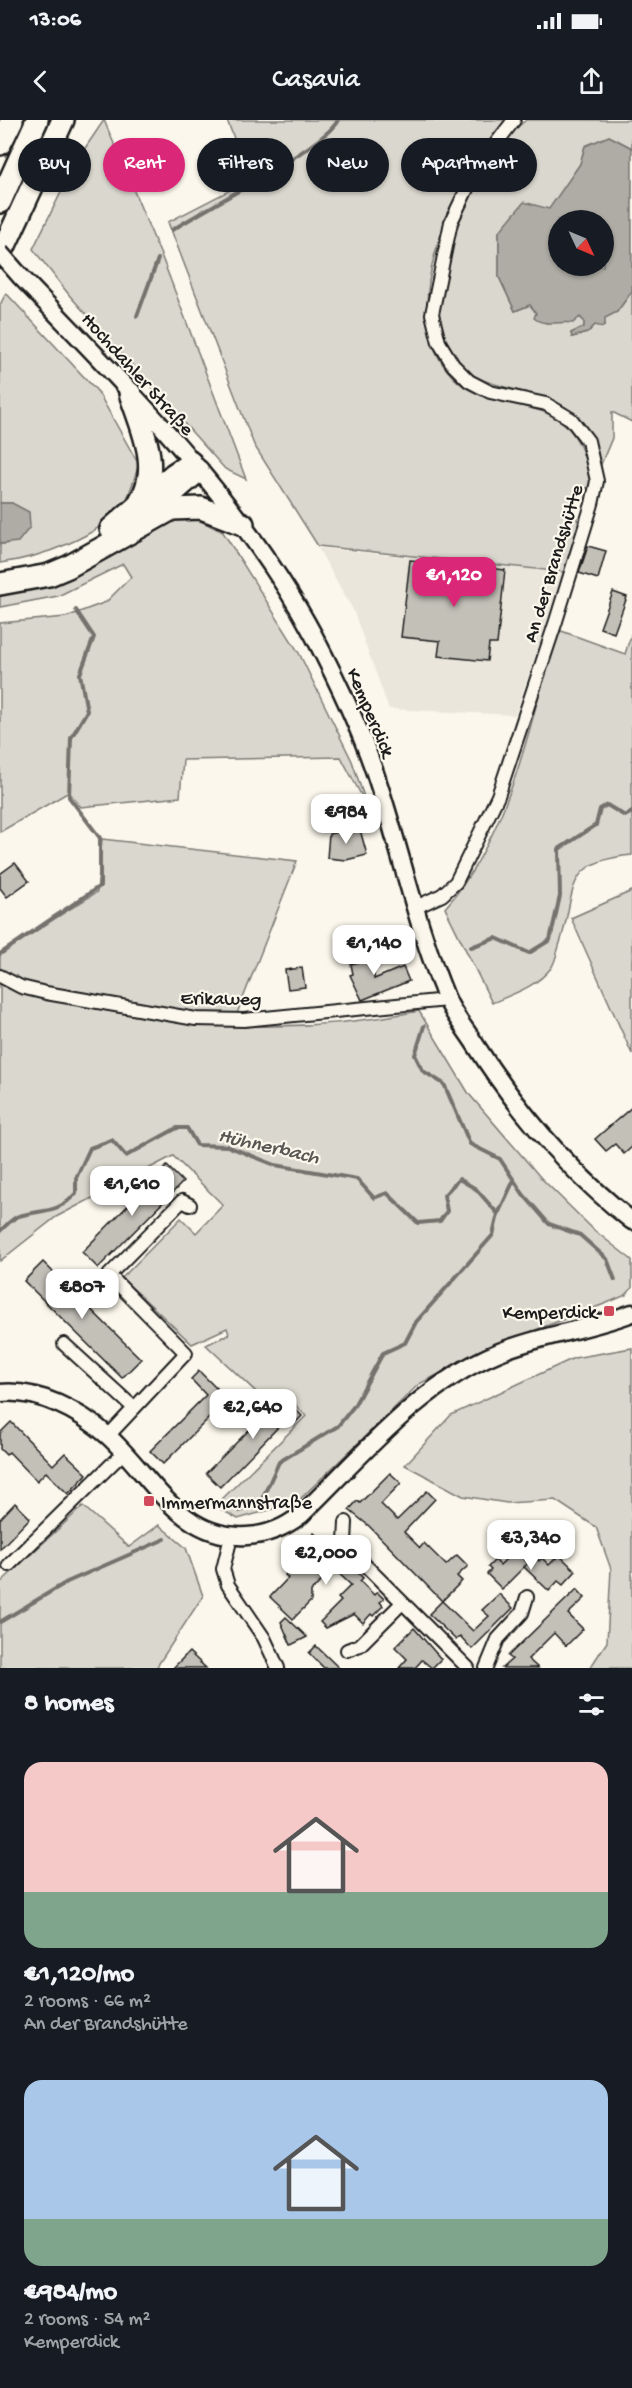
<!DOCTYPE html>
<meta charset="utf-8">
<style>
body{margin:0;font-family:"Gochi Hand",sans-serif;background:#242831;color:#f1f3f6;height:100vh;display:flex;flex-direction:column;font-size:22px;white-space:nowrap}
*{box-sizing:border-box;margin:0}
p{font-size:20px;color:#9ea1a6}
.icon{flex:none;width:33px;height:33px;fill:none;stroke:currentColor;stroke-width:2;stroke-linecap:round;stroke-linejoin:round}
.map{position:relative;height:1548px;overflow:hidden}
.sheet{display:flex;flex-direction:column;background:#171b24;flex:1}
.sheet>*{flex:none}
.banner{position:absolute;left:18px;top:18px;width:597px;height:54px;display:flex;gap:12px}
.needle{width:39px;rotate:134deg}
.fabs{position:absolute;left:548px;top:90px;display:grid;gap:12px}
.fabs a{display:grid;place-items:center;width:66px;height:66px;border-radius:50%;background:#171b24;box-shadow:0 2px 4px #0004;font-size:30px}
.price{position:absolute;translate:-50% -51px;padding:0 14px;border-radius:12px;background:#fff;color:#222;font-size:20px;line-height:39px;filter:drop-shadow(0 2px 3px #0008)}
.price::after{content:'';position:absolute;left:50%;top:36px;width:18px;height:14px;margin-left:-9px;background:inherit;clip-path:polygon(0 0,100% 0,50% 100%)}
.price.on{background:#db2777;color:#fff}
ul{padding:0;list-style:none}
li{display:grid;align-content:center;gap:12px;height:318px;padding:0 24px}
li span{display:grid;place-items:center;height:186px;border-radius:18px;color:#555}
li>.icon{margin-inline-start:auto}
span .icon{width:108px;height:108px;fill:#fffc;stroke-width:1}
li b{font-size:26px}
h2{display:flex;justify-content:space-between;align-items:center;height:72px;padding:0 24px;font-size:26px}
.pill{padding:0 21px;border-radius:27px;background:#171b24;box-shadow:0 2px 4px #0004;font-size:21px;line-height:54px}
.pill.on{background:#db2777;color:#fff}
.status{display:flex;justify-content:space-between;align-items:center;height:42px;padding:0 30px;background:#171b24;direction:ltr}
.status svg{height:16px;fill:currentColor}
header{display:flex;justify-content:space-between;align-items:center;height:78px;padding:0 24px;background:#171b24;font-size:27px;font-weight:600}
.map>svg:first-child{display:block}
.built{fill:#eae6dc}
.green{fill:#dad7ce;stroke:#7b7a75;stroke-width:1.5}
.water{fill:#afaca5;stroke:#74726e;stroke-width:1.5;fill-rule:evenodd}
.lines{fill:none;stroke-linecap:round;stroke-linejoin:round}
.stream{stroke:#74726e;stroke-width:4}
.building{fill:#c3c0b8;stroke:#1c1c1c;stroke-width:1.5}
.street-casing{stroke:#1c1c1c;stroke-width:16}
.secondary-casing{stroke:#1c1c1c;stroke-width:21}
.highway-casing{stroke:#1c1c1c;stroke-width:26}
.street{stroke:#fbf7ec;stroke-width:12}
.secondary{stroke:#fbf7ec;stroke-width:16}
.highway{stroke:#fbf7ec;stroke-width:21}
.secondary-bridge-casing{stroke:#1c1c1c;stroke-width:21;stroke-linecap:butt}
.secondary-bridge{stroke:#fbf7ec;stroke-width:16}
.poi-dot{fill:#d1495b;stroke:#fbf7ec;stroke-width:2}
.labels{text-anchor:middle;stroke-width:4.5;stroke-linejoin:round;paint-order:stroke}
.street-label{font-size:20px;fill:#1c1c1c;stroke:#fbf7ec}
.poi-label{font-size:20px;fill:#1c1c1c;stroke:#fbf7ec;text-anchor:end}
.water-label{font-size:21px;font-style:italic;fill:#575653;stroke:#fbf7ec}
</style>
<div class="status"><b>13:06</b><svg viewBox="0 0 49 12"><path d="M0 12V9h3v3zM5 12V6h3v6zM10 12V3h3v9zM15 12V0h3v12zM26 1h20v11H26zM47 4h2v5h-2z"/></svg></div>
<header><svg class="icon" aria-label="back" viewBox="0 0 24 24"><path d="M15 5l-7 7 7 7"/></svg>Casavia<svg class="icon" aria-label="share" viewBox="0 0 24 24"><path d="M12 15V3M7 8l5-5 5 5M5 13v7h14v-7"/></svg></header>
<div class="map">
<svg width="632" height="1548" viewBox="0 0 632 1548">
<rect width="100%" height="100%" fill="#fbf7ec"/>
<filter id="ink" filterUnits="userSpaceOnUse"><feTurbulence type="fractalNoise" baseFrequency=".0167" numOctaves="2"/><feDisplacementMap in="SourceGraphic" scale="12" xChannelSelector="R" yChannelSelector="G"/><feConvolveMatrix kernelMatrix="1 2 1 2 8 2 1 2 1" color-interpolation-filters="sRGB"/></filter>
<g filter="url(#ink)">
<path class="built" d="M 318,428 L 564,452 L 515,595 L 389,589 L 353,490 Z"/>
<g class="green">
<path d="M 104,0 L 163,140 L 246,359 L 225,349 L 70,176 L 33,129 L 77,40 Z"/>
<path d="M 227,0 L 505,0 C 455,60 381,208 466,268 C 473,273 483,275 491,278 C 508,284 527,286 544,292 C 576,303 585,334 592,364 L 576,376 L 573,388 L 579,404 L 564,452 L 318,426 L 254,325 L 168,102 L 250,60 Z"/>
<path d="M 526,0 L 632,0 L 632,28 L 609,16 L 585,26 L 580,44 L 549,90 L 499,112 L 499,157 L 515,191 L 530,185 L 546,203 L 579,197 L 584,201 L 584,207 L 571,213 L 572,217 L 587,213 L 595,205 L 602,206 L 604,198 L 617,192 L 632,171 L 632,302 L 612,292 L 612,318 L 599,349 C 583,284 566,283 505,267 C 492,263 479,260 468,251 C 453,237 441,215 439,195 C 435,140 482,34 526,0 Z"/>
<path d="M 6,173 L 98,272 L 139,345 C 134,357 131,373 124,384 C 100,417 39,438 0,443 L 0,424 L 6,424 L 12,383 L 0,383 L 0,185 Z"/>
<path d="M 193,397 L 223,412 L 299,533 L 352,641 L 367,686 L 341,637 L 183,640 L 180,677 L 81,687 L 69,672 L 0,712 L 0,503 L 66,497 L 106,482 L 131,457 L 123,444 L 58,476 L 0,487 L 0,474 L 173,400 Z"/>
<path d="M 556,509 L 625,534 L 632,512 L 632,735 C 560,742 578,771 559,826 C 557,833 555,843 551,848 C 536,867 513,874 492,883 L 445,788 C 510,714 531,602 556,509 Z"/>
<path d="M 102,719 L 297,741 L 236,896 L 183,893 L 22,864 L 0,852 L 0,833 L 97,772 Z"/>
<path d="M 632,771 L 632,934 L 571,798 Z"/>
<path d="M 0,862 C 23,878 51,880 78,885 C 195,910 302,914 419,891 L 469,974 L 541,1058 L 595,1111 L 632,1140 L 632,1168 L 626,1175 L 607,1183 L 496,1225 L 419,1264 L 297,1382 L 238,1399 L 215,1386 L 306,1296 L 281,1271 L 269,1284 L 206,1225 L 229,1214 L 227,1208 L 192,1224 L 122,1158 L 181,1098 L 196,1113 L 223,1085 L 173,1036 L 56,1097 L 0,1141 Z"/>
<path d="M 632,1228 L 632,1548 L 590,1548 L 607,1522 L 611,1449 L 596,1407 L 555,1380 L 507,1383 L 463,1376 L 405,1345 L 451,1295 L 574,1238 Z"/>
<path d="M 83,1386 L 129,1427 L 159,1405 L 186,1428 L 203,1476 L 156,1548 L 0,1548 L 0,1463 Z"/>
</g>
<g class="water">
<path d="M 609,16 L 632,28 L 632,171 L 617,192 L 605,198 L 605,204 L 603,207 L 595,205 L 587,213 L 572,217 L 571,213 L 584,207 L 584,201 L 580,197 L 573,203 C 561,201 544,207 534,198 L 536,193 L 530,185 L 515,191 L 499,157 L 499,112 L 524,82 L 549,89 L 580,44 L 585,26 ZM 603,100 L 603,146 L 558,146 L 558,100 Z"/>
<path d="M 0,383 L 12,383 L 29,392 L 30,407 L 18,422 L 0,424 Z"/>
</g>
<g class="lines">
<g class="stream">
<path d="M 172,110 C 203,90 327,25 338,0"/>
<path d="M 137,196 L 158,139"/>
<path d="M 471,827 L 496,818 L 529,833 L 550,820 L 560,776 L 559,729 L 596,705 L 600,689 L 607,685 L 625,696 L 632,692"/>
<path d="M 0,834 L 100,766 L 100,718 L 69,677 L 71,618 L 87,591 L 80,554 L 94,517 L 76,490"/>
<path d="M 424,906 L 415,935 L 423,951 L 444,964 L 470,1024 L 500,1039 L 523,1074 L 549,1104 L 580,1115 L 607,1139 L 615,1160"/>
<path d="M 0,1111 C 6,1106 12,1098 19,1096 C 44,1089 58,1094 76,1073 L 76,1058 L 90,1028 L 112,1020 L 126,1036 L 177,1008 L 187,1008 L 197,1025 L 227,1026 L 275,1045 L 357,1059 L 374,1078 L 387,1073 L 418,1103 L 440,1101 L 447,1091 L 444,1075 L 459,1059 L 476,1069 L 498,1094 L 514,1060"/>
<path d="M 240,1391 L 262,1379 L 279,1342 L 338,1306 L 354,1286 L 383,1233 L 405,1223 L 416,1202 L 493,1115 L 498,1094"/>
<path d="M 0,1502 L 67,1462 L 165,1419"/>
</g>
</g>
<g class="building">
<path d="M 165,36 L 174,60 L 160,66 L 151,42 Z"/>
<path d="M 588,426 L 606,431 L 598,459 L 579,453 Z"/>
<path d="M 410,440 L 505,450 L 497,524 L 489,524 L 487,541 L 438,536 L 440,521 L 401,517 Z"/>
<path d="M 613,472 L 627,477 L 614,513 L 600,508 Z"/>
<path d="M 359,706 L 367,735 L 346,740 L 327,738 L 329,714 Z"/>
<path d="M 15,743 L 29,761 L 7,777 L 0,768 L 0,754 Z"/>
<path d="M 375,823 L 374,859 L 403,847 L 409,861 L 362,880 L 350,855 L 353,854 L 351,844 L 363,841 L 363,825 Z"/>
<path d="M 302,848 L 305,867 L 288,869 L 285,850 Z"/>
<path d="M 632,987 L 632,1027 L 624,1034 L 615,1024 L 606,1031 L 595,1019 Z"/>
<path d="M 167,1046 L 183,1062 L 98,1148 L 82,1132 Z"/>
<path d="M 43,1142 L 141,1239 L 122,1258 L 24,1161 Z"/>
<path d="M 199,1251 L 221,1273 L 213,1282 L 219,1288 L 163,1344 L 150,1331 L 206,1275 L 191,1259 Z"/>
<path d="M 280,1274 L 302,1296 L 294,1304 L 287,1298 L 220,1367 L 206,1353 L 274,1285 L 271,1283 Z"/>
<path d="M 11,1302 L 53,1345 L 65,1333 L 87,1354 L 68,1374 L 46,1352 L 37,1361 L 9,1332 L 6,1335 L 0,1329 L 0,1313 Z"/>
<path d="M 390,1353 L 401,1363 L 381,1384 L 397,1400 L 427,1371 L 435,1379 L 404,1412 L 420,1428 L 424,1423 L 446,1445 L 457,1435 L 468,1446 L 457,1456 L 462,1461 L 442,1481 L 473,1511 L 489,1496 L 482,1490 L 499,1474 L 513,1488 L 472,1529 L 460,1516 L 456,1520 L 429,1494 L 442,1481 L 369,1406 L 349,1390 L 357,1381 L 360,1383 Z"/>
<path d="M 15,1383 L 30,1398 L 0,1429 L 0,1399 Z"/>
<path d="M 314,1413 L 344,1438 L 363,1458 L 360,1461 L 374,1475 L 377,1472 L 384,1479 L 380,1482 L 383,1486 L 373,1496 L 371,1494 L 363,1503 L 354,1494 L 326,1508 L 320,1502 L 341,1481 L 338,1478 L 351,1465 L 334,1449 L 311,1471 L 311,1481 L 293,1499 L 270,1477 L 288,1458 L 285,1455 L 308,1431 L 311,1425 L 307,1420 Z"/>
<path d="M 515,1430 L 528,1443 L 535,1436 L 539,1441 L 542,1438 L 549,1445 L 559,1435 L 576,1451 L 563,1465 L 558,1461 L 549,1471 L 524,1447 L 527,1444 L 502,1469 L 487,1454 L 491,1450 L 488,1447 L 495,1440 L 500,1445 Z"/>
<path d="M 577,1469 L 585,1478 L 568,1494 L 583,1509 L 566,1526 L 554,1513 L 528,1539 L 538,1548 L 502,1548 L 512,1539 L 508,1536 Z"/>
<path d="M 286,1497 L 307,1517 L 291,1525 L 281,1502 Z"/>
<path d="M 414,1508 L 441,1539 L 432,1548 L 422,1540 L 415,1548 L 399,1548 L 407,1539 L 395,1527 Z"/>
<path d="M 316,1526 L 339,1548 L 324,1548 L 309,1533 Z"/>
<path d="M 189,1532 L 206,1548 L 173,1548 Z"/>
</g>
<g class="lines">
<g class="street-casing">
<g id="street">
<path d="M 414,788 L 442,775 L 456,762 L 498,676 L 556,501 L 592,384 L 597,361 L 588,321 L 571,299 L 546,284 L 490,272 L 469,261 L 453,245 L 439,222 L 432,194 L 451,102 L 476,50 L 514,0"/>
<path d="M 0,856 L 21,867 L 46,873 L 196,899 L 244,900 L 447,880"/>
<path d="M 64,1224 L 134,1288"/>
<path d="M 108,1316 L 186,1233 L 109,1155 L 182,1081 L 190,1085"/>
<path d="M 346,1402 L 345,1422 L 353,1433 L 468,1548"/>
<path d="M 231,1417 L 223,1449 L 228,1465 L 264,1518 L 278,1548"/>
<path d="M 9,1445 L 124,1332"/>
<path d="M 347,1530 L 360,1525 L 401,1484"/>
<path d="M 486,1548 L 498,1519 L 522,1493 L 527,1477"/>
</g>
</g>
<g class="secondary-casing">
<g id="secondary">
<path d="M 21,157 C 127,268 241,380 314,516 C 337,560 359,606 375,653 C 400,727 416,805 446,877 C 452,893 464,907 473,921 C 516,989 568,1051 632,1101"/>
<path d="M 0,1273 C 38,1269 80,1291 108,1316 C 151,1355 180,1420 247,1416 C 268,1415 284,1408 301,1395 C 361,1337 418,1266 497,1233 C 540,1215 588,1210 632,1193"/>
</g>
</g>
<g class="highway-casing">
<g id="highway">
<path d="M 0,24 L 12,0"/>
<path d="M 0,82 L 37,0"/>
<path d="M 0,136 L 63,0"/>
<path d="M 130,273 C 141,307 162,347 140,381"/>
<path d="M 152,391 L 198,351"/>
<path d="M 111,409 L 174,354 L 191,343"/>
<path d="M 0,464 L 49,455 L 68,447 L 172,389 L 201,388 L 243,404"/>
</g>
</g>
<use href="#street" class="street"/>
<use href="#secondary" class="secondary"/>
<use href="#highway" class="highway"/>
<g class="secondary-bridge-casing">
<path id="secondary-bridge" d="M 0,133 L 21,157"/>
</g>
<use href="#secondary-bridge" class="secondary-bridge"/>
</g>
</g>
<g class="poi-dot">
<rect x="603" y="1185" width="12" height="12" rx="3"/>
<rect x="143" y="1375" width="12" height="12" rx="3"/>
</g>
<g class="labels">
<g class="street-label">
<text transform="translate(139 253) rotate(48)" y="7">Hochdahler Straße</text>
<text transform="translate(552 443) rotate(-73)" y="7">An der Brandshütte</text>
<text transform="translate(372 592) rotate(67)" y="7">Kemperdick</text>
<text transform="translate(221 877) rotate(1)" y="7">Erikaweg</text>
</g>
<g class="poi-label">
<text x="597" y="1198">Kemperdick</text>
<text x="161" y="1388" text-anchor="start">Immermannstraße</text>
</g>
<g class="water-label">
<text transform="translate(269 1025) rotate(13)" y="7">Hühnerbach</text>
</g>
</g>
</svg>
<div class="fabs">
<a><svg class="needle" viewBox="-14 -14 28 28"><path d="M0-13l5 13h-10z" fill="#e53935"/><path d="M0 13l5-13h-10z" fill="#9ea1a6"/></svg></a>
</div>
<b class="price on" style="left:454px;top:488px">€1,120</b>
<b class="price" style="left:346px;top:725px">€984</b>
<b class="price" style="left:374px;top:856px">€1,140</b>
<b class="price" style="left:132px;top:1097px">€1,610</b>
<b class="price" style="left:82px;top:1200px">€807</b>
<b class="price" style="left:253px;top:1320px">€2,640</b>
<b class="price" style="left:531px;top:1451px">€3,340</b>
<b class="price" style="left:326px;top:1466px">€2,000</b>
<div class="banner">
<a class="pill">Buy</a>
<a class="pill on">Rent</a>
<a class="pill">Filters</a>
<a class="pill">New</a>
<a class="pill">Apartment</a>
</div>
</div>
<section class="sheet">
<h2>8 homes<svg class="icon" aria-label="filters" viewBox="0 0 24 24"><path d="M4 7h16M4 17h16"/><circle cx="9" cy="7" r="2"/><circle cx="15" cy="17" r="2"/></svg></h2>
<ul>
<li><span style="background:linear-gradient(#f6c9c9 70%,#7fa58c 0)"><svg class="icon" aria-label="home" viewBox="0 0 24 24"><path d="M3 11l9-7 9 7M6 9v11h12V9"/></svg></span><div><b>€1,120/mo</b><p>2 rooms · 66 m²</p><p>An der Brandshütte</p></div></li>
<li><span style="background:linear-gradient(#a9c7e8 75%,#7fa58c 0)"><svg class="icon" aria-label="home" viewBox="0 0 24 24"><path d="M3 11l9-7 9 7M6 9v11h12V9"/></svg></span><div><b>€984/mo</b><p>2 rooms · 54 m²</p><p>Kemperdick</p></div></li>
</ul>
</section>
